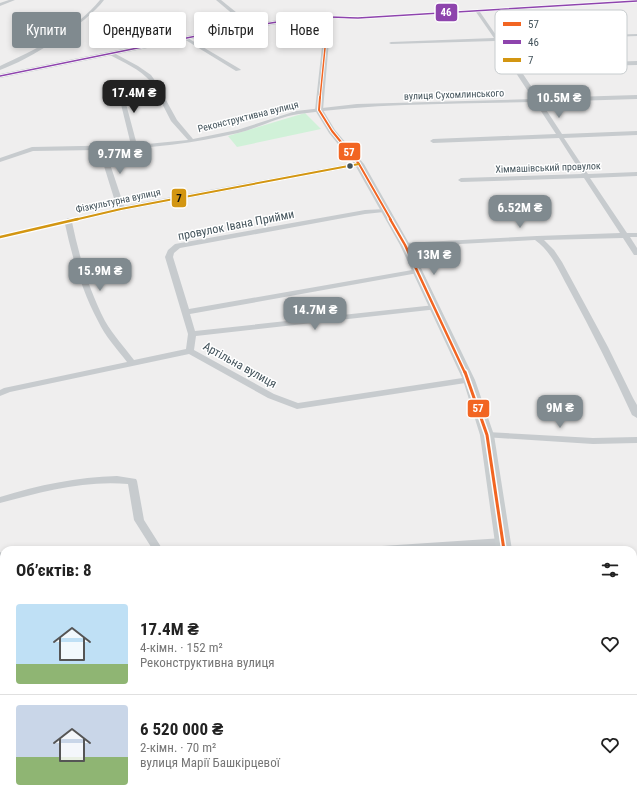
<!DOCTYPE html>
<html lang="uk">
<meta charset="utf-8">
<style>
body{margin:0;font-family:"Roboto Condensed",sans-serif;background:#f2f2f2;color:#222;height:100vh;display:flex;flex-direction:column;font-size:15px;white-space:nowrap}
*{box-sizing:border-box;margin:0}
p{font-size:13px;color:#767676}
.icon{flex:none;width:22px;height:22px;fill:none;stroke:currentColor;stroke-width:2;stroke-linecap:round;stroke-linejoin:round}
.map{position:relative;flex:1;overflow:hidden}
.details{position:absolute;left:0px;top:546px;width:637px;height:256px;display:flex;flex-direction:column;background:#fff;border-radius:12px 12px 0 0;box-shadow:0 2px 6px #0003}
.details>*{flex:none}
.guide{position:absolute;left:12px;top:12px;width:400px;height:36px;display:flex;gap:8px}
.price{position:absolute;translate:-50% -34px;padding:0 9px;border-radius:8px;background:#808a8f;color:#fff;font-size:13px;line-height:26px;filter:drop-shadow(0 1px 2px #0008)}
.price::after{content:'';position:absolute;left:50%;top:24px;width:12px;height:9px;margin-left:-6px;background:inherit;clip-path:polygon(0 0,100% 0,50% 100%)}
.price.selected{background:#222;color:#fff}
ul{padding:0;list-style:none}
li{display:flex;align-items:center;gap:12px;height:100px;padding:0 16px}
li+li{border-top:1px solid #e0e0e0}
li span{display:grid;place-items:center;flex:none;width:112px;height:80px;border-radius:4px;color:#555}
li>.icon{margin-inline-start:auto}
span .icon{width:48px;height:48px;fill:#fffc;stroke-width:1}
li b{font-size:17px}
h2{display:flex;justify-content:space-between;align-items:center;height:48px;padding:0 16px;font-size:17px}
.tag{padding:0 14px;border-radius:4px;background:#fff;box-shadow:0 2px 6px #0003;font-size:14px;line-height:36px}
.tag.selected{background:#808a8f;color:#fff}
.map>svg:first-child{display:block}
.green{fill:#d0f1d8}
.water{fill:#a1ecf2}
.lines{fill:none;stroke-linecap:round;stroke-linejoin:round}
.street{fill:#c7cbce;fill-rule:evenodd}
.secondary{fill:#c8cdcf;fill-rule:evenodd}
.bus-1-far3-casing{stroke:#fff;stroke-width:3}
.bus-1-far2-casing{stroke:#fff;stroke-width:4}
.bus-1-far1-casing{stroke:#fff;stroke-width:5}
.bus-1-casing{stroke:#fff;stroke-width:6}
.bus-2-casing{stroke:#fff;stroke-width:3}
.bus-3-far1-casing{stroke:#fff;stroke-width:4}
.bus-3-casing{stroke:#fff;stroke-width:5}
.bus-1-far3{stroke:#f26522;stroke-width:1.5}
.bus-1-far2{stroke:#f26522;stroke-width:2}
.bus-1-far1{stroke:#f26522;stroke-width:2.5}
.bus-1{stroke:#f26522;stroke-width:3}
.bus-2{stroke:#8e44ad;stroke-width:1.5}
.bus-3-far1{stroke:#d39612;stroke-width:2}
.bus-3{stroke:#d39612;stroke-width:2.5}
.bus-dot{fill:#44545c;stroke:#fff;stroke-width:1.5}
.labels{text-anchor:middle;stroke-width:3;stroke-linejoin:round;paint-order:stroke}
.far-street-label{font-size:10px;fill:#44545c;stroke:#fff}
.street-label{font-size:12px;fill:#44545c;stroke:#fff}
.key{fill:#fff;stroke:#c7ccce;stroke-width:1}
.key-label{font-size:11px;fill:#44545c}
.line-badge{stroke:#fff;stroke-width:1.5}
.badge-label{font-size:11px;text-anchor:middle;font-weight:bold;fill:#fff}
.pale-badge-label{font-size:11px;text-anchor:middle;font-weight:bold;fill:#111}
</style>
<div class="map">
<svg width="637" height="802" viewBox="0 0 637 802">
<rect width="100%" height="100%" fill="#efeeee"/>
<path class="green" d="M 305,113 L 321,129 L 237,147 L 228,136 Z"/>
<path class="water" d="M 0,635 L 4,648 L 4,706 L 0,708 Z"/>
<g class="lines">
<g class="street">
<path d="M 9,0 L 15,0 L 0,6 L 0,3 Z"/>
<path d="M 100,0 L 104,0 C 86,24 29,60 0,70 L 0,66 C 33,51 77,29 100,0 Z"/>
<path d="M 216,0 L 221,0 L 252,25 L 252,27 L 248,27 Z"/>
<path d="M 637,0 L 637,2 L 480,12 L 498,38 L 637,34 L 637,36 L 500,41 L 517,65 L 637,61 L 637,65 L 519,68 L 539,98 L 637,95 L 637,99 L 541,102 L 562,134 L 637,131 L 637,135 L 564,138 L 588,174 L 637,172 L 637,176 L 590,178 L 627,233 L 637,233 L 637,237 L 630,237 L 637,248 L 637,255 L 634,255 L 623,238 L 544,240 L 554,250 L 562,262 L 608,347 L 633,398 L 637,405 L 637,418 L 632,415 C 613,373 592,332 570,291 C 560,273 552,252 535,240 L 405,247 L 401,245 L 405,243 L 537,236 L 620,233 L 584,178 L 461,182 L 458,180 L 461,178 L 582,174 L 559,138 L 433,143 L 430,141 L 433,139 L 556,134 L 535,102 C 457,104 377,103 299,114 C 278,117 258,128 238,133 C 194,143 150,149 105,149 L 124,206 L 359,162 L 362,164 L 359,166 L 121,211 L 72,222 C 79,256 89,290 105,321 C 113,335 125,348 134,360 L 186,349 L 188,334 L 165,257 L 168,250 L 175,244 L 365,210 L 386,209 L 387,210 L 384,212 L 365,214 L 180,248 L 174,253 L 173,257 L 189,309 L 418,269 L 422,271 L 418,273 L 190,314 L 195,331 L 435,305 L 438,305 L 439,307 L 438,309 L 196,336 L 194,350 L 274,394 L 298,403 L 469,377 L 472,378 L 473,380 L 472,382 L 297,409 L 268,398 L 189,354 L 10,392 L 0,396 L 0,390 L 4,388 L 127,362 C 117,349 105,336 98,321 C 82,291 72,257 65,224 L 0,239 L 0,235 L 65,220 L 68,218 L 71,219 L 117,208 L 99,150 L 33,151 L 0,162 L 0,158 L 32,147 L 131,145 L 116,84 L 121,85 L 137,145 L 188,140 L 171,121 L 151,82 C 140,69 123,62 108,54 L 108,52 L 112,52 L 138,66 L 151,75 L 156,82 L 177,120 L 193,139 L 237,130 L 296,111 L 357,104 L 533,99 L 495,41 L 391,44 L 389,43 L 391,42 L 494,38 L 476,12 L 358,19 L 328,19 L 326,17 L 358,17 Z"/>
<path d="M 186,37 L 240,69 L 241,70 L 236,71 L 184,39 L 184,38 Z"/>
<path d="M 487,432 L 593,438 L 637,437 L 637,443 L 593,444 L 484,437 L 482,435 L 484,433 Z"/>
<path d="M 117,476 L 136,479 L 137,481 L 144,520 L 163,550 L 153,550 L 134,520 L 128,484 C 85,480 41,492 0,503 L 0,497 C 39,485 77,477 117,476 Z"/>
<path d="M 503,538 L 507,539 L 508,542 L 507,545 L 503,546 L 439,550 L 377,550 L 378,547 L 382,546 Z"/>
<path d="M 0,552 L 4,554 L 4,585 L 0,584 Z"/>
<rect x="129" y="798" width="14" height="4"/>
<rect x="296" y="798" width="14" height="4"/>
</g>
<g class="secondary">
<path d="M 315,14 L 322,14 L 331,18 L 323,110 L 335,130 L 364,164 L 410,245 L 475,380 L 494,435 L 512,550 L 496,550 L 480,435 L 463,380 L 400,245 L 355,165 L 329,133 L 315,110 L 325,19 L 315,18 L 216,34 L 0,78 L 0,74 L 216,30 Z"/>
<rect x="535" y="798" width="20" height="4"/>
</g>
<g class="bus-1-far3-casing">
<path id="bus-1-far3" d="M 320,98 L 328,18"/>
</g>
<g class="bus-1-far2-casing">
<path id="bus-1-far2" d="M 320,97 L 319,110 L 332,131 L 359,164 L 391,220"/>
</g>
<g class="bus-1-far1-casing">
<path id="bus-1-far1" d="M 390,219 L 405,245 L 465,373"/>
</g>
<g class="bus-1-casing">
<path id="bus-1" d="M 465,372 L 487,435 L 504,550"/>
</g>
<g class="bus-2-casing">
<path id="bus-2" d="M 0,76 L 216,32 L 308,17 C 325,16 341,18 358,18 L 637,1"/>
</g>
<g class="bus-3-far1-casing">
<path id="bus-3-far1" d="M 74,220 L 121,209 L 359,164"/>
</g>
<g class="bus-3-casing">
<path id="bus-3" d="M 0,237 L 78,219"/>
</g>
<use href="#bus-1-far3" class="bus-1-far3"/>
<use href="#bus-1-far2" class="bus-1-far2"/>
<use href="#bus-1-far1" class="bus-1-far1"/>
<use href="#bus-1" class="bus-1"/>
<use href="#bus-2" class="bus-2"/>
<use href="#bus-3-far1" class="bus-3-far1"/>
<use href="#bus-3" class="bus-3"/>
</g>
<circle class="bus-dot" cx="350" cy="166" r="3.5"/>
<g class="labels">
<g class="far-street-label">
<text transform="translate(454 94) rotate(-2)" y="4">вулиця Сухомлинського</text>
<text transform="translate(248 116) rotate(-14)" y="4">Реконструктивна вулиця</text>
<text transform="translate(548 167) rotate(-2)" y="4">Хіммашівський провулок</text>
<text transform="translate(118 200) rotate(-12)" y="4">Фізкультурна вулиця</text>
</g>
<g class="street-label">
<text transform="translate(236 225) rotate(-11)" y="4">провулок Івана Прийми</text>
<text transform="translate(240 365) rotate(29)" y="4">Артільна вулиця</text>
</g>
</g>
<rect x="495" y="10" width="132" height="64" rx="6" class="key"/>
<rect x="503" y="22" width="18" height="4" fill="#f26522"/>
<rect x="503" y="40" width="18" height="4" fill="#8e44ad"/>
<rect x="503" y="58" width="18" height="4" fill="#d39612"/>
<g class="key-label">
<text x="528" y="28">57</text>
<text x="528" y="46">46</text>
<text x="528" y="64">7</text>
</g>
<g class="line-badge">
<rect x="435" y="3" width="23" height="19" rx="4" fill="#8e44ad"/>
<rect x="338" y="142" width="23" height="19" rx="4" fill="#f26522"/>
<rect x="171" y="188" width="16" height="20" rx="4" fill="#d39612"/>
<rect x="467" y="399" width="23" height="19" rx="4" fill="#f26522"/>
</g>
<g class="badge-label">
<text x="446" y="16">46</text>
<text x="349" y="156">57</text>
<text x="478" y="412">57</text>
</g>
<g class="pale-badge-label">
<text x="179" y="202">7</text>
</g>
</svg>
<b class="price selected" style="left:134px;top:114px">17.4M ₴</b>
<b class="price" style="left:559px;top:119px">10.5M ₴</b>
<b class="price" style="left:120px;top:175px">9.77M ₴</b>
<b class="price" style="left:520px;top:229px">6.52M ₴</b>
<b class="price" style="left:434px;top:276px">13M ₴</b>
<b class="price" style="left:100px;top:292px">15.9M ₴</b>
<b class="price" style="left:315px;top:331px">14.7M ₴</b>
<b class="price" style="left:560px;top:429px">9M ₴</b>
<div class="guide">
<a class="tag selected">Купити</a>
<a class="tag">Орендувати</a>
<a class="tag">Фільтри</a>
<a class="tag">Нове</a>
</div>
<section class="details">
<h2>Об’єктів: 8<svg class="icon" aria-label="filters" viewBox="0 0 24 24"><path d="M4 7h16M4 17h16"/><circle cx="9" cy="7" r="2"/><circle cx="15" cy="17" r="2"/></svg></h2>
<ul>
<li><span style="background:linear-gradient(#bfe0f5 75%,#8fb573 0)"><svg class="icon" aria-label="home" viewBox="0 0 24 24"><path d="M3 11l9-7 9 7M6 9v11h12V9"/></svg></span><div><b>17.4M ₴</b><p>4-кімн. · 152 m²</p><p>Реконструктивна вулиця</p></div><svg class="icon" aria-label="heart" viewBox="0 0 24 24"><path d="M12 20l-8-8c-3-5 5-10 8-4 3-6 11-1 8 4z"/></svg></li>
<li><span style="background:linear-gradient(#c9d6e8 65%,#8fb573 0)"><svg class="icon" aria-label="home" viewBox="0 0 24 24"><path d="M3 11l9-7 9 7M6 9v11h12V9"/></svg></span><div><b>6 520 000 ₴</b><p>2-кімн. · 70 m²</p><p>вулиця Марії Башкірцевої</p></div><svg class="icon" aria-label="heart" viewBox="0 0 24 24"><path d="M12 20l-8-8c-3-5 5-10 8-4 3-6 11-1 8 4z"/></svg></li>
</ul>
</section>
</div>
